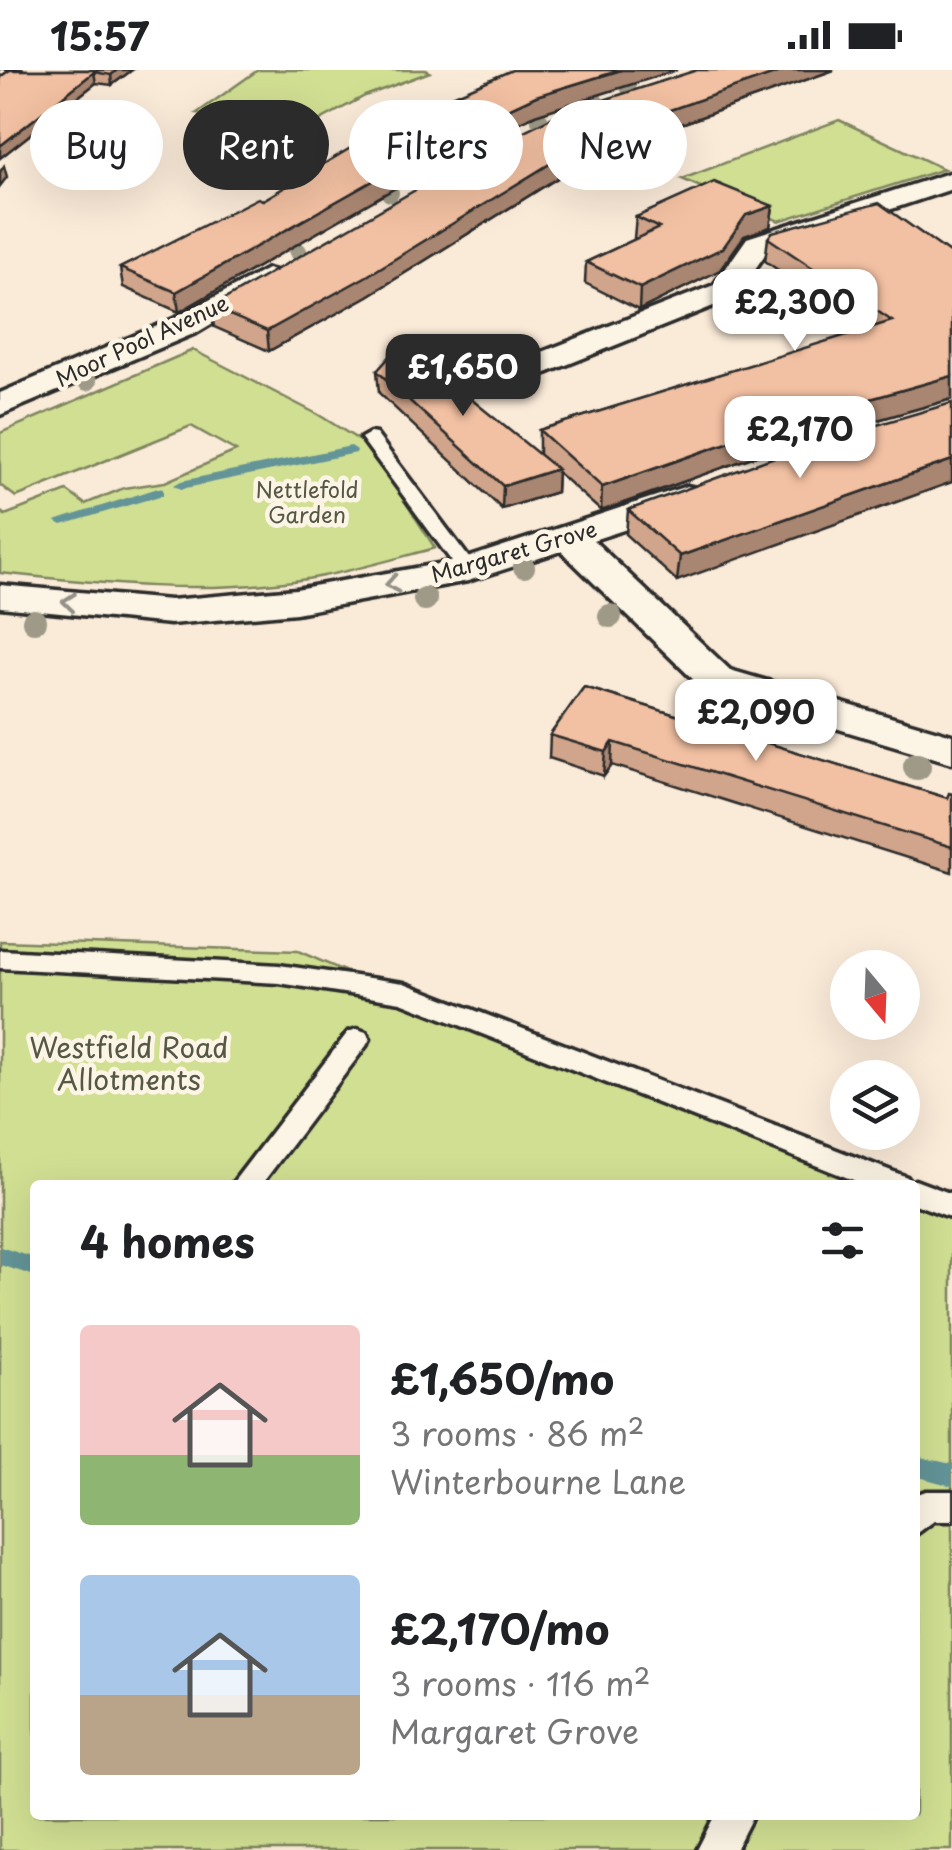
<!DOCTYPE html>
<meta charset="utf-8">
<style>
body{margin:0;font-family:"Playpen Sans",sans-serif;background:#f2f2f2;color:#202124;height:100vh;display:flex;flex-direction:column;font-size:38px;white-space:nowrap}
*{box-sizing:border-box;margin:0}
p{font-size:32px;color:#757577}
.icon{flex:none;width:55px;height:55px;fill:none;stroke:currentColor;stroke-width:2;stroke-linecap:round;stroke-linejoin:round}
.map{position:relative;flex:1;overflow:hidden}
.panel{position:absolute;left:30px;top:1110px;width:890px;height:640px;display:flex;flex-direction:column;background:#fff;border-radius:10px;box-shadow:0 10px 40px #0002}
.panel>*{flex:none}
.hud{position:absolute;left:30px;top:30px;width:892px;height:90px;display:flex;gap:20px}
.needle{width:65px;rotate:161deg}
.fabs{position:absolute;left:830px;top:880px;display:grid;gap:20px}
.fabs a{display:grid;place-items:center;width:90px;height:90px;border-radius:50%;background:#fff;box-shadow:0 10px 40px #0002;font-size:50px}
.price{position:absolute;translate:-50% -85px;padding:0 22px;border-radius:20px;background:#fff;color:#222;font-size:32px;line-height:65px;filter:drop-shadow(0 2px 5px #0008)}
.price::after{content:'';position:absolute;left:50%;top:60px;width:30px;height:22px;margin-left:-15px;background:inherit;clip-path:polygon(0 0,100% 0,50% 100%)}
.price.on{background:#2b2b2b;color:#fff}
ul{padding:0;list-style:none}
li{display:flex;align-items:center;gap:30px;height:250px;padding:0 50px}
li span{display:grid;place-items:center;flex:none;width:280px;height:200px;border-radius:10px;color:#555}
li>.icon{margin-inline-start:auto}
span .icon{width:120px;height:120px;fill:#fffc;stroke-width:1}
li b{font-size:42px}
h2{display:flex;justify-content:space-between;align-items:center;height:120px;padding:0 50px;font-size:42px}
.tag{padding:0 35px;border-radius:45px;background:#fff;box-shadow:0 10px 40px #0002;font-size:35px;line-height:90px}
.tag.on{background:#2b2b2b;color:#fff}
.status{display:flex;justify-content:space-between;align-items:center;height:70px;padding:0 50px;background:#fff;direction:ltr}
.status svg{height:28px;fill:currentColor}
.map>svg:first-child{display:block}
.green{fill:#d1df93;stroke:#7e855f;stroke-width:2.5}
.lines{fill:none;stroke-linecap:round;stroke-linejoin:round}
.stream{fill:#639497;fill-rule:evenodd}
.lane-casing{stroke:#2b2b2b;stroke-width:7}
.street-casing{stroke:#2b2b2b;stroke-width:7}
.lane{fill:#fcf5e5;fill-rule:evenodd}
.street{fill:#fcf5e5;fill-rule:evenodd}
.tree{fill:#9f9a87}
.wall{fill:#d0a58b;stroke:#2b2b2b;stroke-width:2.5}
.shaded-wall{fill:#a98671;stroke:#2b2b2b;stroke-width:2.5}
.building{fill:#f2c0a2;stroke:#2b2b2b;stroke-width:2.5}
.oneway{stroke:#949088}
.labels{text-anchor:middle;stroke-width:9;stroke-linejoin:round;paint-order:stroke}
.far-street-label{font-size:22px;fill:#2b2b2b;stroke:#fcf5e5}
.far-park-label{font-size:22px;fill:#545845;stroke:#fcf5e5}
.park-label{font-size:28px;fill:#545845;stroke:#fcf5e5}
</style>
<div class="status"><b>15:57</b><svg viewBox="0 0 49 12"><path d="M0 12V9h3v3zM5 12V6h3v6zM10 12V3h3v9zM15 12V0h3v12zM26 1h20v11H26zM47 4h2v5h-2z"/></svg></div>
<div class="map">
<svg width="952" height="1780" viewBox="0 0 952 1780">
<rect width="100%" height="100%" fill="#faead8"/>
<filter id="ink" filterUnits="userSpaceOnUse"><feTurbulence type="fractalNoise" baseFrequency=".01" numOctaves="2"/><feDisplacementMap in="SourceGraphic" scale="20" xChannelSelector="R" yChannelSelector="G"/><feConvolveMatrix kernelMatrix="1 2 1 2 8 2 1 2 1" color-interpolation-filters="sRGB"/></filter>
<g filter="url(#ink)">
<g class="green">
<path d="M 258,0 L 426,0 L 430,2 L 365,26 L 298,62 L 197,43 Z"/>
<path d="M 839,50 L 944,99 L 779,151 L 682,109 Z"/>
<path d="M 193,280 L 319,345 L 370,377 L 435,478 C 393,489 350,502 307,509 C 205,525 102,514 0,503 L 0,441 L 5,445 L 67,421 L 85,434 L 124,418 L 165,412 L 236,381 L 191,356 L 16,427 L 0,415 L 0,363 Z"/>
<path d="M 0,871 L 298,881 L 499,968 L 866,1115 L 35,1115 L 35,1745 L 915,1745 L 915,1135 L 952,1150 L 952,1780 L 0,1780 Z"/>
</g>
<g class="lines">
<g class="stream">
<path d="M 351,376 L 357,380 L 356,383 L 181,419 L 174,415 L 181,411 Z"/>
<path d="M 158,418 L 163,419 L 163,425 L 62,455 L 55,451 Z"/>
<path d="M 0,1177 L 35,1188 L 35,1206 L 0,1195 Z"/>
<path d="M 915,1386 L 952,1394 L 952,1416 L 915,1406 Z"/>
</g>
<g class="lane-casing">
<g id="lane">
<path d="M 370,363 L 376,364 L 475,496 L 475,504 L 461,504 L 361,368 Z"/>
<path d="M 0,880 L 279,895 L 404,913 L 907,1107 L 910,1112 L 915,1110 L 952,1124 L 952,1148 L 915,1134 L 915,1115 L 866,1115 L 401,932 L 279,913 L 0,898 Z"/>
<path d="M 357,959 L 366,962 L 370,969 L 366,976 L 261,1115 L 231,1115 L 348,962 Z"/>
<path d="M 926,1421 L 952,1421 L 952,1451 L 934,1451 L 915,1465 L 915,1425 Z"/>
<path d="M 715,1745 L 753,1745 L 735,1780 L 697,1780 Z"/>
</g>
</g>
<g class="street-casing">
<g id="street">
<path d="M 0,0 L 21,0 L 0,15 Z"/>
<path d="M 952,102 L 952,119 L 768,180 L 736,227 L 541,305 L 519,305 L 514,298 L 519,291 L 714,215 L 747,168 Z"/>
<path d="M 267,199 L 278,202 L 282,208 L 278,214 L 198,262 L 0,345 L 0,323 L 176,248 Z"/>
<path d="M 687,416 L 700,419 L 705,427 L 700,435 L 593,470 L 730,600 L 952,665 L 952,693 L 702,618 L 561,481 L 468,511 L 296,543 L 170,554 L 0,537 L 0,515 L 170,530 L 296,519 L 461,490 Z"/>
</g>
</g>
<use href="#lane" class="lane"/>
<use href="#street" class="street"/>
</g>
<g class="tree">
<circle cx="628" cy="17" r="8"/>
<circle cx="595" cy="30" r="8"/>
<circle cx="540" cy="50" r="9"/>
<circle cx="447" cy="91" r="9"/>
<circle cx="390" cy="123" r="9"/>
<circle cx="298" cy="181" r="9"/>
<circle cx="87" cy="311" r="10"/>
<circle cx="524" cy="497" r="11"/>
<circle cx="425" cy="529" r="12"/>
<circle cx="610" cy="546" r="12"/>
<circle cx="34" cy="551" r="12"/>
<circle cx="917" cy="696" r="14"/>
</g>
<g class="wall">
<path d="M 10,0 L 132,0 L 112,15 L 96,13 L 0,88 L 0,7 Z"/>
<path d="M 697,0 L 834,0 L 596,84 L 368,226 L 269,281 L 214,257 L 211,237 Z"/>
<path d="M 535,45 L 463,79 L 179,242 L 123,217 L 120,198 L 263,130 Z"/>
<path d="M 773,136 L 770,157 L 744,166 L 720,200 L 639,240 L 585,213 L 586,192 L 636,169 L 634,168 L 636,147 Z"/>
<path d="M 768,168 L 952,185 L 952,329 L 775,379 L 601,441 L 557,402 L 556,422 L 502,439 L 379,323 L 377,301 L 539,384 L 539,360 L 865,260 L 765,191 Z"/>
<path d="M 952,334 L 677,511 L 626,465 L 628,440 Z"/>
<path d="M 584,617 L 947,728 L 952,724 L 952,802 L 612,695 L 604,706 L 549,688 L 550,665 Z"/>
</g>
<g class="shaded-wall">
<path d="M 117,0 L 132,0 L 112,15 L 111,5 Z"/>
<path d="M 621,0 L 677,0 L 535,45 L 463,79 L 179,242 L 176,222 L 463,60 L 536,26 Z"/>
<path d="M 786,0 L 834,0 L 596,84 L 368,226 L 269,281 L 267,261 L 597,65 Z"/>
<path d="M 94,2 L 96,13 L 0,88 L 0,76 Z"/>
<path d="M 4,96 L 7,107 L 0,116 L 0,102 Z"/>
<path d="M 773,136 L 770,157 L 744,166 L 720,200 L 639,240 L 640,218 L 746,145 Z"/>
<path d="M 952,306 L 952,329 L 775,379 L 601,441 L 602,417 L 778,355 Z"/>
<path d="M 952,390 L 952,412 L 677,511 L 680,486 Z"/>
<path d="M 557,399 L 556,422 L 502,439 L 503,416 Z"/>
<path d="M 613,672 L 612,695 L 604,706 L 606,682 Z"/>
</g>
<g class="building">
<path d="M 10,0 L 117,0 L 111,5 L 94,2 L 0,76 L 0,7 Z"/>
<path d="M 512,0 L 621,0 L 536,26 L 463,60 L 176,222 L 120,198 L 258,128 L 263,130 L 369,67 L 450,27 Z"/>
<path d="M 697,0 L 786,0 L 597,65 L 367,206 L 267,261 L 211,237 L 487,79 L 557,45 Z"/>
<path d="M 714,112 L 773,136 L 746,145 L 723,178 L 640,218 L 586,192 L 659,158 L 636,147 Z"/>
<path d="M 879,133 L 952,185 L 952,306 L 778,355 L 602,417 L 539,360 L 892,251 L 768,168 L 772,162 Z"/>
<path d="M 402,273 L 557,399 L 503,416 L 377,301 Z"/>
<path d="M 952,333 L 952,390 L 680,486 L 628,440 L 805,376 Z"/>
<path d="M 584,617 L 947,728 L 949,723 L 952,724 L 952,777 L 613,672 L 606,682 L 550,665 Z"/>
</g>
<defs><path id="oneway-chevron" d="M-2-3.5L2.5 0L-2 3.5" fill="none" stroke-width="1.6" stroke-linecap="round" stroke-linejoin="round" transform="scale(2.5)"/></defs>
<g class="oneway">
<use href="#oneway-chevron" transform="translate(392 514) rotate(170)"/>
<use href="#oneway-chevron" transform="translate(69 532) rotate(-174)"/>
</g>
</g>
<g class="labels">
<g class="far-street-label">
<text transform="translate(142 271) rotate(-25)" y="8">Moor Pool Avenue</text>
<text transform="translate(514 482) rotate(-16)" y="8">Margaret Grove</text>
</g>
<g class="far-park-label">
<text x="307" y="428">Nettlefold<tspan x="307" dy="25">Garden</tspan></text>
</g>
<g class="park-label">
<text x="129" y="988">Westfield Road<tspan x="129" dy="32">Allotments</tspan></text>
</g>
</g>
</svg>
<div class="fabs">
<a><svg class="needle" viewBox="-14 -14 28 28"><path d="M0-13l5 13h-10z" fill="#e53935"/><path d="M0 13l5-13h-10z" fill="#757577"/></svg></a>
<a><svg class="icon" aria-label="layers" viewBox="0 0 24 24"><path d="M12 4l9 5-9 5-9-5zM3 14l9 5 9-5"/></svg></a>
</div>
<b class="price" style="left:795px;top:284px">£2,300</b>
<b class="price on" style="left:463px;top:349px">£1,650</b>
<b class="price" style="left:800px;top:411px">£2,170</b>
<b class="price" style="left:756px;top:694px">£2,090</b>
<div class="hud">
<a class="tag">Buy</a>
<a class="tag on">Rent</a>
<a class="tag">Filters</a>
<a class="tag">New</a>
</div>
<section class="panel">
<h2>4 homes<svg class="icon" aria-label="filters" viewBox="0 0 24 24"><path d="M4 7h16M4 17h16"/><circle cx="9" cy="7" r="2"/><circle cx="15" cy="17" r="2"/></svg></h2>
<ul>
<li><span style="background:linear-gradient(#f6c9c9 65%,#8fb573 0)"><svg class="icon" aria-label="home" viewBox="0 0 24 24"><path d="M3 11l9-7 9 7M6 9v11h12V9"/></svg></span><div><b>£1,650/mo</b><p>3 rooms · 86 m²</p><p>Winterbourne Lane</p></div></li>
<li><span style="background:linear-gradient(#a9c7e8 60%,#b9a48a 0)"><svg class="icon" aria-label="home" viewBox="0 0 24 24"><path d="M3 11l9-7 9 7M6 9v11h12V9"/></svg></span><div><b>£2,170/mo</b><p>3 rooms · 116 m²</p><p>Margaret Grove</p></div></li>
</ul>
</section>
</div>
